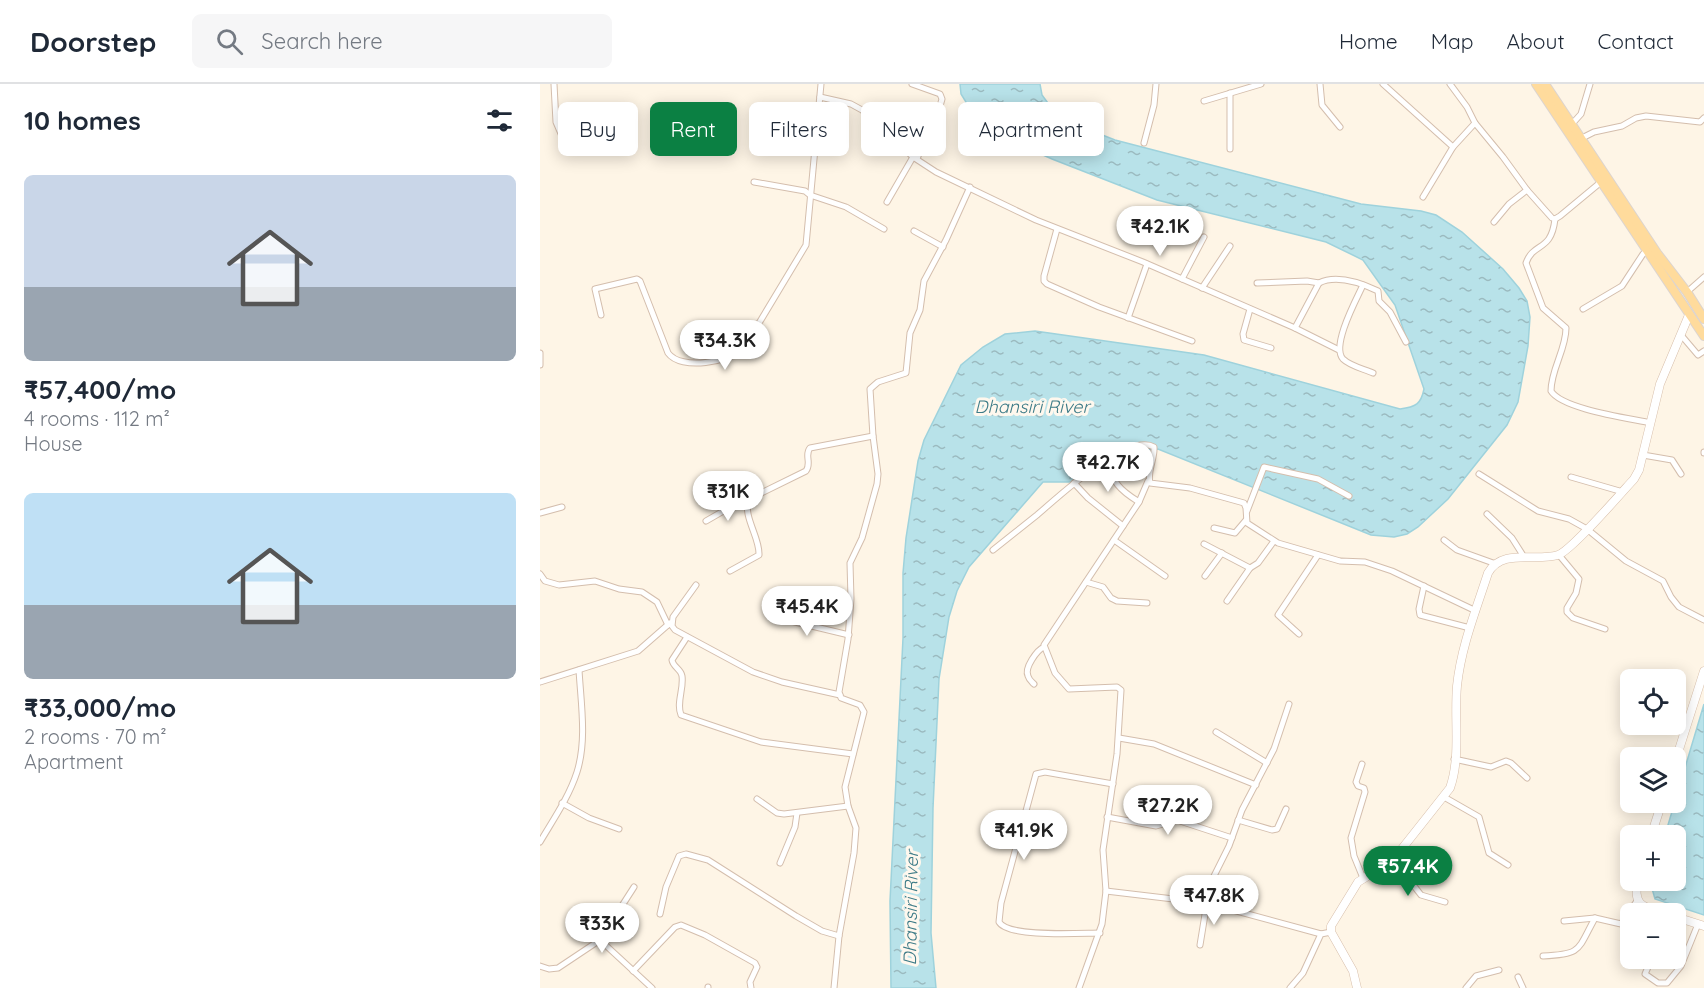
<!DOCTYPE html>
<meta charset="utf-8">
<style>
body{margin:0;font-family:Quicksand,sans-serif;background:#f6f6f7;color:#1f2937;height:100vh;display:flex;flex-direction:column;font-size:22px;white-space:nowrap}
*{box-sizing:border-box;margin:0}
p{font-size:20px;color:#747a83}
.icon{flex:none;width:33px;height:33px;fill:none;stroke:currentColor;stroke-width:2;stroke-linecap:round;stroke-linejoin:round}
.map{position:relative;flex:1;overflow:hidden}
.sheet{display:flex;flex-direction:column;background:#fff;width:540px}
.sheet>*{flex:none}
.banner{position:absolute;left:18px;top:18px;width:570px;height:54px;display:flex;gap:12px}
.controls{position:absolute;left:1080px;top:585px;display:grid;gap:12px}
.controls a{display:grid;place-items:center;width:66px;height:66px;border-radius:9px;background:#fff;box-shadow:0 3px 15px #0003;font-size:30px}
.price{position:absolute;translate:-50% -51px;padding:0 14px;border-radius:21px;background:#fff;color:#222;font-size:20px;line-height:39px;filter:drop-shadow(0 2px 3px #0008)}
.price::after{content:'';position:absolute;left:50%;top:36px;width:18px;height:14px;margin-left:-9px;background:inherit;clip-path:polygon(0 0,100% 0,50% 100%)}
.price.on{background:#0b8043;color:#fff}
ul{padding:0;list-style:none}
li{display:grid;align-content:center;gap:12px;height:318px;padding:0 24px}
li span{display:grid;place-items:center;height:186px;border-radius:9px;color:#555}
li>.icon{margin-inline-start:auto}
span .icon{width:108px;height:108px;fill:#fffc;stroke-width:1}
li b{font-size:26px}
h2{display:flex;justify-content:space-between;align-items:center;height:72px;padding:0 24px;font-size:26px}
.pill{padding:0 21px;border-radius:9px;background:#fff;box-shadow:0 3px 15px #0003;font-size:21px;line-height:54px}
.pill.on{background:#0b8043;color:#fff}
header{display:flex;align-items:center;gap:36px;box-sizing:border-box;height:84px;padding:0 30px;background:#fff;border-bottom:2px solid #e0e1e3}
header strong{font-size:28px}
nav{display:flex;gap:33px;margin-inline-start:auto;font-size:21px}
.search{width:420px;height:54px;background:#f6f6f7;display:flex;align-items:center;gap:15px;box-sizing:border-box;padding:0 21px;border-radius:9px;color:#747a83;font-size:22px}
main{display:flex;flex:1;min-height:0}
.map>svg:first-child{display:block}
.water{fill:url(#water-ripples);stroke:#9ed2dc;stroke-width:1.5}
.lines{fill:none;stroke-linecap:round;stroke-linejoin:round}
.street-casing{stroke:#d4bead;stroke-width:7}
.secondary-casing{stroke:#d7beaa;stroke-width:9}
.primary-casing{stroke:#dcd4cf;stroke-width:10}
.street{stroke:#fff;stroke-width:5}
.secondary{stroke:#fff;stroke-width:8}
.primary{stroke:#ffdb9c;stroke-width:8}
.labels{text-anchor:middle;stroke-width:6;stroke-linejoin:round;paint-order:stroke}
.water-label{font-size:18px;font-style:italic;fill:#3d7b87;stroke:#fff8ee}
</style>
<header>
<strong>Doorstep</strong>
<div class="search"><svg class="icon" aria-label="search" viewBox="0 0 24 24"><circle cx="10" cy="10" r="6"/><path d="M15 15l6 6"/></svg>Search here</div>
<nav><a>Home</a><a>Map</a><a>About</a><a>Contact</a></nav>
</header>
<main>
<section class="sheet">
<h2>10 homes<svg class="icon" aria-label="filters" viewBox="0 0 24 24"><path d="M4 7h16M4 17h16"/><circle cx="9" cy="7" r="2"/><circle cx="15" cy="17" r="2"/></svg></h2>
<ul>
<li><span style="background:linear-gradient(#c9d6e8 60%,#9aa5b1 0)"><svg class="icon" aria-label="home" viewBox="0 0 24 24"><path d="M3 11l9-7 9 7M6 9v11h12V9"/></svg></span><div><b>₹57,400/mo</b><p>4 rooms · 112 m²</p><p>House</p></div></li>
<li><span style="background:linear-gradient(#bfe0f5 60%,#9aa5b1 0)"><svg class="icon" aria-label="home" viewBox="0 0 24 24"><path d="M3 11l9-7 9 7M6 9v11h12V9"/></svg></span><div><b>₹33,000/mo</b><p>2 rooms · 70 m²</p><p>Apartment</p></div></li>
</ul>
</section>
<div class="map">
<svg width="1164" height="904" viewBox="0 0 1164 904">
<defs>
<pattern id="water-ripples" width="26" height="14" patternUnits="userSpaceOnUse" patternTransform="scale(1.5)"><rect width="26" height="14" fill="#b8e2e9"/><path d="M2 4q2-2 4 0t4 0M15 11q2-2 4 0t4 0" fill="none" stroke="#9bbabf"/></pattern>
</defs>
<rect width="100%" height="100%" fill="#fef5e6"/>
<g class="water">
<path d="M 420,0 L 500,0 L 502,11 L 513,26 L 527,37 L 575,56 L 821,120 L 881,127 L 896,131 L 922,148 L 963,185 L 979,204 L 987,217 L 990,233 L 988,262 L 978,318 L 967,341 L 908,415 L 878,443 L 867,450 L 854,453 L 831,451 L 618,365 L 602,366 L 577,374 L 541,391 L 533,398 L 503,398 L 429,483 L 417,507 L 409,533 L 399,595 L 393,724 L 391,849 L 396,904 L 351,904 L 350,817 L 363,554 L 363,489 L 366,454 L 378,377 L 384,356 L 421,281 L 443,263 L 465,250 L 495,247 L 664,271 L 860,325 C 876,323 881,320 884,305 L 855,221 L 823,176 L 786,158 L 617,116 L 512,75 L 463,53 L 442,37 L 429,23 L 421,10 Z"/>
<path d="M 1164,620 L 1164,831 L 1115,815 L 1111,801 L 1112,797 L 1136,796 L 1136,752 L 1125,751 Z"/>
</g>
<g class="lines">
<g class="street-casing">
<g id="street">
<path d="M 14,0 L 16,38 L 22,52 L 31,56 L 66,51"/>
<path d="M 372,0 L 400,10 L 402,15 L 400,22 L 388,45 L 377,75"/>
<path d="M 780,0 L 782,21 L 800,43"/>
<path d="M 843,0 L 913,63 L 883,113"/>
<path d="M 910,0 L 927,23 L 935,39 L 963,73 L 987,106 L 1012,134 L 1015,135 L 1020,132 L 1061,98"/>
<path d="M 690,9 L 690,65"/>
<path d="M 280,13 L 311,20 L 322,26 L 373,73 L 396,88 L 496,136 L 603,178 L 755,244 L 799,266"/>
<path d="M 664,17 L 721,0"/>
<path d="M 1031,41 L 1041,30 L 1050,0"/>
<path d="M 1042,54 L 1054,48 L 1082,42 L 1096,34 L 1106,32 L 1160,38 L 1164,34"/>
<path d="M 604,59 L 614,21 L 616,0"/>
<path d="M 913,63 L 935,39"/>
<path d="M 214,98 L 265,107 L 270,111 L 306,123 L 344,145"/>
<path d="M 347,118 L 373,73"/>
<path d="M 1015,135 C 1011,169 994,157 986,179 L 1003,224 L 1026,244 C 1026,266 1011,285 1011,307 C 1022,325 1088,334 1111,339"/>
<path d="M 954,138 L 969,120 L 987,106"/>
<path d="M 517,145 L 504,192 L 504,197 L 507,200 L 559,223 L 652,257"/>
<path d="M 374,147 L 403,163"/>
<path d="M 642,195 L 664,153"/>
<path d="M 717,199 L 767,197 L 779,199"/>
<path d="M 823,201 C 816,216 791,262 803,275 C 810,282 824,285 833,289"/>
<path d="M 662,204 L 690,162"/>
<path d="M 1147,208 L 1164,193"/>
<path d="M 710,225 L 703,250 L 704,256 L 731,264"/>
<path d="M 1043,225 L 1082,202 L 1103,170 L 1107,167"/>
<path d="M 61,231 L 55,205 L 97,195 L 100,197 L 128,269 C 141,287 190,278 204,264 L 266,161 L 281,0"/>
<path d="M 588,234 L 607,180"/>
<path d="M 755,244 L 779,199 C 797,190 821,199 838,207 L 839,217 L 850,228 L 866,258"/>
<path d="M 1141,251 L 1158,271 L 1164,267"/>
<path d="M 0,269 L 0,281"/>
<path d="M 1164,369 L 1164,368"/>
<path d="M 1103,371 L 1132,376 L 1141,390"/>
<path d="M 566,376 C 574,399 578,405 599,418"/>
<path d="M 939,390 L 998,427 L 1029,435 L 1047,445 L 1086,477 L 1123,497 L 1131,513 L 1139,523 L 1164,536"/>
<path d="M 1031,393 L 1083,408"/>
<path d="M 534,399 L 548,414 L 583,442"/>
<path d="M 707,427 L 724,383 L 778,395 L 809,412"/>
<path d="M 0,429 L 22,423"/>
<path d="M 947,430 L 972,454 L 984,473"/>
<path d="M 166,437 L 199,418 L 207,419"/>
<path d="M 674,444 L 695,449 L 706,436"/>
<path d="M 574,456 L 625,492"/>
<path d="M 904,456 L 917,466 L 956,480"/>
<path d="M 664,460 L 710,484 L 718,479 L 734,457"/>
<path d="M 453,466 C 468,454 482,443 497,431 C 517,414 587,348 614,363 C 615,375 607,387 610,399 L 650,404 L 704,419 L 706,424 L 707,439 L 738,459 L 800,477 L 825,478 L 852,487 L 936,527"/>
<path d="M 1019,471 L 1039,495 L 1036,509 L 1027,524 L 1027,528 L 1033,534 L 1065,545"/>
<path d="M 190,487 L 219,471 C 220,453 202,432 209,415 L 266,387 C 272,379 264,371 270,364 L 333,352"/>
<path d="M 0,490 L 5,497 L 19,501 L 55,497 L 79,505 L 102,508 L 117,518 L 128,541"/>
<path d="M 665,492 L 682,469"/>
<path d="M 546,498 L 563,503 L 571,514 L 577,517 L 607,519"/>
<path d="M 156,501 L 133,533 L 132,542 L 135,546 L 213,588 L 242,598 L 300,611"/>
<path d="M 884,502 L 879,525 L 880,531 L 930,544"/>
<path d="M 687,517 L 710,484"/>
<path d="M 230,532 L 309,551"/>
<path d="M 759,550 L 738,531 L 778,471"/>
<path d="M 147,553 L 132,576 C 133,583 141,585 142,592 C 144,605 136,619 141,631 L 221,658 L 313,670"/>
<path d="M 0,598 L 98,567 L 130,539"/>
<path d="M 494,600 C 492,598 489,596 488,592 C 484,584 497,566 504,563"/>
<path d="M 676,648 L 727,679"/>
<path d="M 579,654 L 614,660 L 716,701"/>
<path d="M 914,675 L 951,683 L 966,677 L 971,679 L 987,694"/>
<path d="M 822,680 L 816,698 L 818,702 L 824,704 L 825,708 L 811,754 L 814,772 L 823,794"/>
<path d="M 904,713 L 939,733 L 949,769 L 968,781"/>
<path d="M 217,715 L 237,729 L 244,730 L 308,722"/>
<path d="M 22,719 L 49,734 L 79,745"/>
<path d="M 567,733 L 616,742 L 637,736 L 692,754"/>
<path d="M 698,736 L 732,746 L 737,745 L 746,725"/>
<path d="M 0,758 C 13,736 29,713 37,688 C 47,656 41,620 39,586"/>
<path d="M 853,775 L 881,811 L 905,818"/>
<path d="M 240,779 L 255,743 L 257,729"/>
<path d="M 566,807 L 667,819 L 781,850"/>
<path d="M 120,830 L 126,803 L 139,772 L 146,770 L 168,776 L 256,832 L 282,847 L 299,852"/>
<path d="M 1024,837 L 1055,834 L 1081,840 L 1097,817"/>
<path d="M 560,849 C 542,849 468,854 459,838 L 461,819 L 496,690 L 505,688 L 573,700"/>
<path d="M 60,856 L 112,904"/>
<path d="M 660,861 L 670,800 L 689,762 L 702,726 L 734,665 L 749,620"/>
<path d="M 1003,872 C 1042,870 1037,867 1055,834"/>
<path d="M 1112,874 L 1105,890 L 1118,899 L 1127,899 L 1141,882 L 1158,840"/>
<path d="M 0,882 L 9,885 L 18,884 L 60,856 L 94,803"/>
<path d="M 93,887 L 135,843 L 141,841 L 165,851 L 215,879 L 217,883 L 210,898 L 211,904"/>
<path d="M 978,893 L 983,904"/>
<path d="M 168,903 L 168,904"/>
<path d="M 294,904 L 299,852 L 314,769 L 316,744 L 308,722 L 305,703 L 324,628 L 320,621 L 301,614 L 299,608 L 308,555 L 311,515 L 310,479 L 322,454 L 337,400 L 338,390 L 333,352 L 330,305 L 338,298 L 366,289 L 370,249 L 380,226 L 384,197 L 406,156 L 430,103"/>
<path d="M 539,904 L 562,840 L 566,807 L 563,766 L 577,670 L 581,606 L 577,603 L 529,605 L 515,589 L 504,561 L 599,418 L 608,397"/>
<path d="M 750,904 L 763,889 L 781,850 L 791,848"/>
<path d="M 926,904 L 936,892 L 959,886"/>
</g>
</g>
<g class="secondary-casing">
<g id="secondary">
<path d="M 1136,675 L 1164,587"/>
<path d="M 1111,752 L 1122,718"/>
<path d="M 1098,796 C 1092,823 1104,823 1126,830"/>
<path d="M 1136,833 L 1164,842"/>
<path d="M 817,904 L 813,887 L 791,848 L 791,842 L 818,798 L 847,780 L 857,771 L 910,704 C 921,673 914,635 917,602 C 921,563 936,526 948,489 C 962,464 995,478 1018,471 C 1031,467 1082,408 1094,395 L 1099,386 L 1120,300 L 1149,231"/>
</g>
</g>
<g class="primary-casing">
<g id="primary">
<path d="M 996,0 L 1164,252"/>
<path d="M 1005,0 L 1117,169 L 1147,208 L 1164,235"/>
</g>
</g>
<use href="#street" class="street"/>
<use href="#secondary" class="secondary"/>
<use href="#primary" class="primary"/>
</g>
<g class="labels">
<g class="water-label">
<text x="492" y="329">Dhansiri River</text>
<text transform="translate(371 824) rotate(-89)" y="6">Dhansiri River</text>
</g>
</g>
</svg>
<div class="controls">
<a><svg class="icon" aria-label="locate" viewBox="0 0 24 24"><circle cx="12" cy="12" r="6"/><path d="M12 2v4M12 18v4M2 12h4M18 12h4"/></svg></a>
<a><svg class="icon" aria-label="layers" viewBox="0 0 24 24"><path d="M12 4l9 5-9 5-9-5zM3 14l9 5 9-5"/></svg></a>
<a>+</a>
<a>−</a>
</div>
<b class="price" style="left:620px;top:173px">₹42.1K</b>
<b class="price" style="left:185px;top:287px">₹34.3K</b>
<b class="price" style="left:568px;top:409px">₹42.7K</b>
<b class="price" style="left:188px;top:438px">₹31K</b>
<b class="price" style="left:267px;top:553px">₹45.4K</b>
<b class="price" style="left:628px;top:752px">₹27.2K</b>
<b class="price" style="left:484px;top:777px">₹41.9K</b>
<b class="price on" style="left:868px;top:813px">₹57.4K</b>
<b class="price" style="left:674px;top:842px">₹47.8K</b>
<b class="price" style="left:62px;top:870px">₹33K</b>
<div class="banner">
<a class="pill">Buy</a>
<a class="pill on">Rent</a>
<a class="pill">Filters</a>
<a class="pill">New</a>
<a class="pill">Apartment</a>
</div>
</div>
</main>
